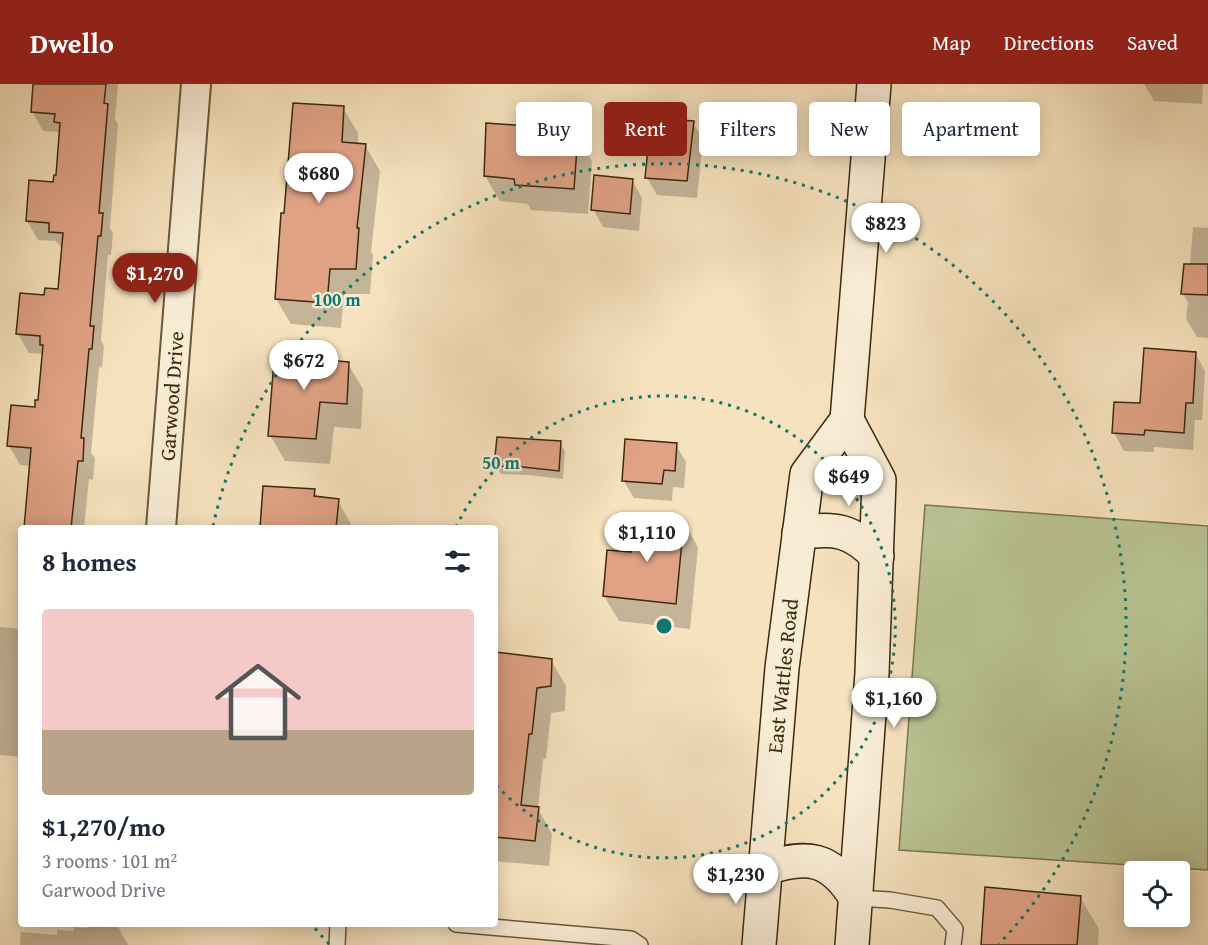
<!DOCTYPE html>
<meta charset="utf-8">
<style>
body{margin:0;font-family:"Gentium Book Plus",serif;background:#f2f2f3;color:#1f2937;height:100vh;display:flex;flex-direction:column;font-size:22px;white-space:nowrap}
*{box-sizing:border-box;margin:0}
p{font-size:20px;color:#747a83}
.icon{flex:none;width:33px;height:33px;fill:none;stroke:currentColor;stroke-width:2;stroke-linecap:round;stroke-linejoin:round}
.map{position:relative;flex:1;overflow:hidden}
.side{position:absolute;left:18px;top:441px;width:480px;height:402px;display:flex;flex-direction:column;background:#fff;border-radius:6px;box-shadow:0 3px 15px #0003}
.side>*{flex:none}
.hud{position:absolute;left:516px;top:18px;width:570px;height:54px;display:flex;gap:12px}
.buttons{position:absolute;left:1124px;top:777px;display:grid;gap:12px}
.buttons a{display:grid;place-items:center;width:66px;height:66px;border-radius:6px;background:#fff;box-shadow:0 3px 15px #0003;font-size:30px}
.price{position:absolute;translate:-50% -51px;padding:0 14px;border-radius:21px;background:#fff;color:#222;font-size:20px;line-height:39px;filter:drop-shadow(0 2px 3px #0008)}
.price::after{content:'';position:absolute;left:50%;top:36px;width:18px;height:14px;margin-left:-9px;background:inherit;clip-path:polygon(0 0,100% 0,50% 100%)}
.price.selected{background:#8f2418;color:#fff}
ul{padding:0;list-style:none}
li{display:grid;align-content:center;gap:12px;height:318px;padding:0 24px}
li+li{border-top:2px solid #e0e1e3}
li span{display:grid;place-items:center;height:186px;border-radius:6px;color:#555}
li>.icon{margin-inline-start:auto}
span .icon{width:108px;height:108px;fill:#fffc;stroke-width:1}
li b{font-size:26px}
h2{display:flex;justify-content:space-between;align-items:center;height:72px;padding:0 24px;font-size:26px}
.pill{padding:0 21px;border-radius:6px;background:#fff;box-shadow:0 3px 15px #0003;font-size:21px;line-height:54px}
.pill.selected{background:#8f2418;color:#fff}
header{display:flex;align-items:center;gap:36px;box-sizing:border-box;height:84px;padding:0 30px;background:#8f2418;color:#fff}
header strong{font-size:28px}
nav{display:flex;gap:33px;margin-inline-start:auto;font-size:21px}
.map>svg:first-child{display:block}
.green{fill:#b9c494;stroke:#7a7652;stroke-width:1.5}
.shadow{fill:#0003}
.building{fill:#e0a285;stroke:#3c290f;stroke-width:1.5}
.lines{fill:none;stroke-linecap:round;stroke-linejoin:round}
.service-casing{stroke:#6a573b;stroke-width:18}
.minor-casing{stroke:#6a573b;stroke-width:32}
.secondary-casing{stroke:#3c290f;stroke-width:36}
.service{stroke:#f9ecd5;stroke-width:15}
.minor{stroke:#f9ecd5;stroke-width:28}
.secondary{stroke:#f9ecd5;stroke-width:33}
.ring{fill:none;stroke:#0f766e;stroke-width:3;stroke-dasharray:3 6}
.labels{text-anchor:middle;stroke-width:4.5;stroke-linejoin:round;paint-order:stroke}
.street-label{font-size:21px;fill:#3c290f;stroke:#f9ecd5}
.centre{fill:#0f766e;stroke:#f9ecd5;stroke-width:3}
.ring-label{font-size:18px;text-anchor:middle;font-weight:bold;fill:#0f766e;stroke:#f9ecd5;stroke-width:4.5;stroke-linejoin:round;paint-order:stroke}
</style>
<header>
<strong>Dwello</strong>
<nav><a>Map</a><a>Directions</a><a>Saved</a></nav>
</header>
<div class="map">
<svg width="1208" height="861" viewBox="0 0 1208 861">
<rect width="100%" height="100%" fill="#f6e2be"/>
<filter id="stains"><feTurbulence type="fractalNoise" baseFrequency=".00333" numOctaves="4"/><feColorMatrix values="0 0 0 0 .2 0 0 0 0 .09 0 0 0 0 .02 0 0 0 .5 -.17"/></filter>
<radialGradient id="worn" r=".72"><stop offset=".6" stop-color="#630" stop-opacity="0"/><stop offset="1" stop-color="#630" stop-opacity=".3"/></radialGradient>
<path class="green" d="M 925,421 L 1208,442 L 1208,786 L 899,766 Z"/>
<g class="shadow">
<path d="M 34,0 L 118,0 L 115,35 L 118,40 L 110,144 L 113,149 L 111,171 L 108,171 L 101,256 L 104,262 L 102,284 L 99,283 L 91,369 L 95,374 L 93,396 L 89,395 L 84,444 L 25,444 L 31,382 L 20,381 L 9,362 L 37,325 L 39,317 L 43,270 L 29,269 L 18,250 L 46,213 L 59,207 L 63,166 L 56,157 L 38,156 L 27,137 L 54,100 L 57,93 L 61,48 L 43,47 L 32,27 Z"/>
<path d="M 1144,0 L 1203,0 L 1202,20 L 1154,17 Z"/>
<path d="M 343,24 L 358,49 L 358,61 L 365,61 L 380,87 L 371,168 L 373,171 L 370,210 L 344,210 L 341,244 L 291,240 L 276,215 L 286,131 Z"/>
<path d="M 693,39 L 703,56 L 697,114 L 657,111 L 647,94 Z"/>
<path d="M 555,46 L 558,50 L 577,52 L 592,77 L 588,130 L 531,126 L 528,120 L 500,117 L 485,92 Z"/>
<path d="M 632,96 L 642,114 L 639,147 L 603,143 L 593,125 Z"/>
<path d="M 1193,143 L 1208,144 L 1208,254 L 1197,253 L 1186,235 L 1188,218 L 1183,210 L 1190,181 Z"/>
<path d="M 324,268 L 330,278 L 348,280 L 363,305 L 361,345 L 334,343 L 330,380 L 285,377 L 270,351 Z"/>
<path d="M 1195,269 L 1205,287 L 1202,336 L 1195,336 L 1193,366 L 1154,363 L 1154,368 L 1124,367 L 1114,349 Z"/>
<path d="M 560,359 L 565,367 L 563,395 L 528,391 L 501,390 L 496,382 Z"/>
<path d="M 676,361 L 686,378 L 684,404 L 673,403 L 672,417 L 634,414 L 623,396 Z"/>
<path d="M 314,407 L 319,414 L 338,417 L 353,444 L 261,444 Z"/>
<path d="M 683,437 L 698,463 L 690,545 L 619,537 L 604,512 L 633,470 Z"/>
<path d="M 0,543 L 21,545 L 21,673 L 0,671 Z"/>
<path d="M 551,576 L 566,602 L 565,627 L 551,629 L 546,675 L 543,675 L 538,725 L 552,750 L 549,782 L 495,777 L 495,577 Z"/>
<path d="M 1080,813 L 1099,845 L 1098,861 L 983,861 Z"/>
<path d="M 87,841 L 118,843 L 128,861 L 20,861 L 21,848 L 57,851 L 57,846 L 74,847 L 74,843 L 87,844 Z"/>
</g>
<g class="building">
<path d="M 33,0 L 106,0 L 104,19 L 108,20 L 99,129 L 103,129 L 101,152 L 98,152 L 90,242 L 94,242 L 92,265 L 89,265 L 81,354 L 84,354 L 83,377 L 78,377 L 71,444 L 24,444 L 31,364 L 7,362 L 11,321 L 35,323 L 35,316 L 38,316 L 43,261 L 40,261 L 40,252 L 16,250 L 20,209 L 44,211 L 45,204 L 58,205 L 63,149 L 49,148 L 49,139 L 26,137 L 29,96 L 53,98 L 54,91 L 56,91 L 60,39 L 54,38 L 55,30 L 31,28 Z"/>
<path d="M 293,19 L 344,22 L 342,58 L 366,60 L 357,144 L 359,144 L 356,185 L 330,185 L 327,219 L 275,215 L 281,129 L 284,129 Z"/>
<path d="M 651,34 L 694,37 L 687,97 L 645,94 Z"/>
<path d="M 486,39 L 556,44 L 556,49 L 578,50 L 574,105 L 515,101 L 514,95 L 484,92 Z"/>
<path d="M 594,91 L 633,95 L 630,130 L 591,126 Z"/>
<path d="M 1184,180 L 1208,180 L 1208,211 L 1181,210 Z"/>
<path d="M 275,264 L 325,267 L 325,276 L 349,278 L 347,320 L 320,318 L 316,355 L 268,352 Z"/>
<path d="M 1144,264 L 1196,268 L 1193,319 L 1186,319 L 1184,349 L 1145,346 L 1144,351 L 1112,349 L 1114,318 L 1140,319 Z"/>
<path d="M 497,353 L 561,357 L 559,387 L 523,383 L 494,382 Z"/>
<path d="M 625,355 L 677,359 L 675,387 L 664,386 L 662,400 L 622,397 Z"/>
<path d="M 263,402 L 315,405 L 314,412 L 339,415 L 336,444 L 260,444 Z"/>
<path d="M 639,432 L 684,436 L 676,520 L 603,512 L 607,466 L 631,468 Z"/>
<path d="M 495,568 L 552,575 L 551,602 L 537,604 L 532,650 L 529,650 L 521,721 L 539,723 L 535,757 L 495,753 Z"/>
<path d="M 985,803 L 1081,812 L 1077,861 L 981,861 Z"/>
</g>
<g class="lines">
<g class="service-casing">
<g id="service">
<path d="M 856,814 L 890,816 L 937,824 L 955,845 L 953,861"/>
<path d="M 456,840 L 631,855 L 640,861"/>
<path d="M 337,861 L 338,840"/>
</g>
</g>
<g class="minor-casing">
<path id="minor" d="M 161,444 L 196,0"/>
</g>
<g class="secondary-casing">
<g id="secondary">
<path d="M 847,336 L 879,396 L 872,589 L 852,861"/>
<path d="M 799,449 C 834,443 852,446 877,472"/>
<path d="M 764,785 C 807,770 831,773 856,814"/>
<path d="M 759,861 L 782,584 L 807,390 L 847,336 L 874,0"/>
</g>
</g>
<use href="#service" class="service"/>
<use href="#minor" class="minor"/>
<use href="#secondary" class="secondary"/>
</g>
<g class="ring">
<path d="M456 443A231 231 0 1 1 495 700"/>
<path d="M329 860A462 462 0 0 1 313 842M213 442A462 462 0 1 1 999 860"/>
</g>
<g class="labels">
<g class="street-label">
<text transform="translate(172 312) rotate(-86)" y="7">Garwood Drive</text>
<text transform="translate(783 592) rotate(-84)" y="7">East Wattles Road</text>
</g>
</g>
<circle cx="664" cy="542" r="9" class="centre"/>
<g class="ring-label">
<text x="337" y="222">100 m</text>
<text x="501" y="385">50 m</text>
</g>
<rect width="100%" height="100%" filter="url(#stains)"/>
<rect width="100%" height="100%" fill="url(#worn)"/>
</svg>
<div class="buttons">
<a><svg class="icon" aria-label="locate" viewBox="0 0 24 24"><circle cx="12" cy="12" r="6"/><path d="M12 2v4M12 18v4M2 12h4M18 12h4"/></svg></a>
</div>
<b class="price" style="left:319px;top:120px">$680</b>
<b class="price" style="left:886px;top:170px">$823</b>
<b class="price selected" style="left:155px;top:220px">$1,270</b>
<b class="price" style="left:304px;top:307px">$672</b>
<b class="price" style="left:849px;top:423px">$649</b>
<b class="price" style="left:647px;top:479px">$1,110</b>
<b class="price" style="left:894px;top:645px">$1,160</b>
<b class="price" style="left:736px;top:821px">$1,230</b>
<div class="hud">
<a class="pill">Buy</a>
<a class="pill selected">Rent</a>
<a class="pill">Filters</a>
<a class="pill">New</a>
<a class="pill">Apartment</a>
</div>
<section class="side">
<h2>8 homes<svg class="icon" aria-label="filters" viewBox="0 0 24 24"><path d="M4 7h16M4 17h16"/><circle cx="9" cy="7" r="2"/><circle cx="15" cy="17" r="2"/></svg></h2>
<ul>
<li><span style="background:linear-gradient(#f6c9c9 65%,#b9a48a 0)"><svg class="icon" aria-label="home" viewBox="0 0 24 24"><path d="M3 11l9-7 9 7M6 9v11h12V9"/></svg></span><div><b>$1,270/mo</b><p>3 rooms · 101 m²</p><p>Garwood Drive</p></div></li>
</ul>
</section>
</div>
